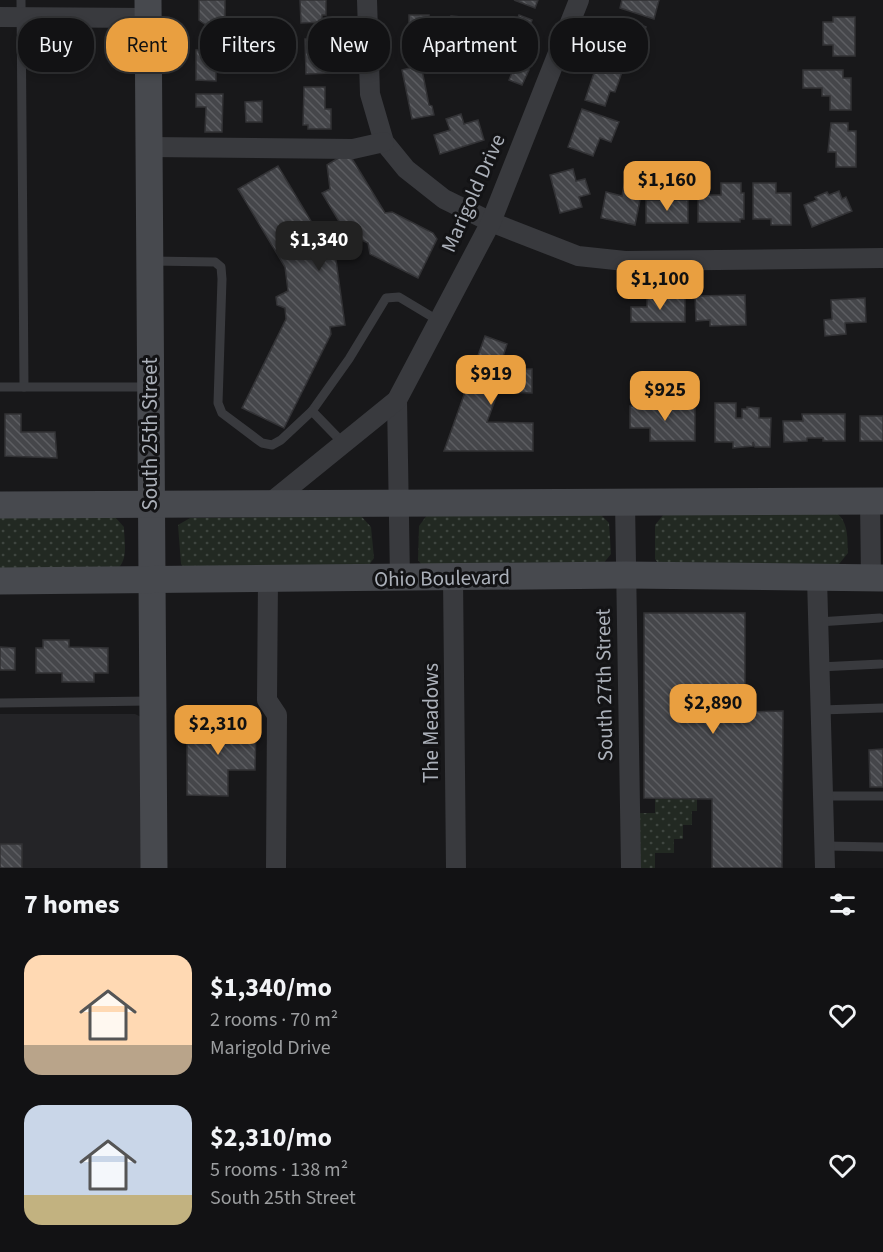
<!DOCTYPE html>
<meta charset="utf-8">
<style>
body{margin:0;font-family:"Source Sans 3",sans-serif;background:#1f2022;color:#f1f3f6;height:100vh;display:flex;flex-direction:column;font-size:22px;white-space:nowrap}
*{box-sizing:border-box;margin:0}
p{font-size:20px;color:#9c9ea0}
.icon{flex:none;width:33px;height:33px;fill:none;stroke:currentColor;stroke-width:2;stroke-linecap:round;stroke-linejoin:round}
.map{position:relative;height:868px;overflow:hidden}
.sheet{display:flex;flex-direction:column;background:#121214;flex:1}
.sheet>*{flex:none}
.guide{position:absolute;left:18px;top:18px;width:848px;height:54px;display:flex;gap:12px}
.price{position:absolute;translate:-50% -51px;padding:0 14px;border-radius:12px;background:#e99f40;color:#111;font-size:20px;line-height:39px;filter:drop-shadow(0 2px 3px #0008)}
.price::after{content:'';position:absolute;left:50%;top:36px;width:18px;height:14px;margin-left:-9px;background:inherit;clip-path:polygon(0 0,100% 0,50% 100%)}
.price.on{background:#222;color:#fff}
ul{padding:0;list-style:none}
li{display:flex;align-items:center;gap:18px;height:150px;padding:0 24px}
li span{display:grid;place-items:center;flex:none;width:168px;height:120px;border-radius:18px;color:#555}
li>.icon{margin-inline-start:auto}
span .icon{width:72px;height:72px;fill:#fffc;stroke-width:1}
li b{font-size:26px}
h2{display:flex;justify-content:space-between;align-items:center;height:72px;padding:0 24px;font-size:26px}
.chip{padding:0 21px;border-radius:24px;background:#121214;box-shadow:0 3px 9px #0003,0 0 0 2px #313234;font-size:21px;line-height:54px}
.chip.on{background:#e99f40;color:#111}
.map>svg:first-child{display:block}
.built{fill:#242427}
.grass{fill:url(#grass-dots)}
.building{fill:url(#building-back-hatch);stroke:#323235;stroke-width:1.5}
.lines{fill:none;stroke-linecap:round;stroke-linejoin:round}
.lane{stroke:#393a3e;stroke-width:9}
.street{stroke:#393a3e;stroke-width:20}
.secondary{stroke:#47494e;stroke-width:27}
.labels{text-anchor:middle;stroke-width:6;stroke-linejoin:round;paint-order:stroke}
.street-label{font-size:21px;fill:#abb0b9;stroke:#131315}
</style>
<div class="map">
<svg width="883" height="868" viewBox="0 0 883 868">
<defs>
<pattern id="grass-dots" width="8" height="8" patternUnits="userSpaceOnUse" patternTransform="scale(1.5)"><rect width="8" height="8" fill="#222922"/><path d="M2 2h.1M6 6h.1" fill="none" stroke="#3f4640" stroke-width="1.8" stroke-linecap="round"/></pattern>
<pattern id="building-back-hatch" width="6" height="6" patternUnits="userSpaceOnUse" patternTransform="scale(1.5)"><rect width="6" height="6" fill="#45464a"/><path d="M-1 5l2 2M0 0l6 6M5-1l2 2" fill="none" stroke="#5d5e62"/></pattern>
</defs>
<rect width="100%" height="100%" fill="#18181a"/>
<path class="built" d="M 0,714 L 135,714 L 143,718 L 142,868 L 0,868 Z"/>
<g class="grass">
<path d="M 835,512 C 849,521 847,538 848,553 L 839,564 L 658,563 L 655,559 L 655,525 L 664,514 Z"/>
<path d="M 599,513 L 609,523 L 611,554 L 602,565 L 421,564 L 418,560 L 419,526 L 427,515 Z"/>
<path d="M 114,516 L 124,527 C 124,540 129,560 117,569 L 0,572 L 0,517 Z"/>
<path d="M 361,516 L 371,527 L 374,558 L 369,565 L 184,568 L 181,564 L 178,525 L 190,518 Z"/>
<path d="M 697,797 L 697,811 L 692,811 L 692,825 L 683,825 L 683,839 L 674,839 L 674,853 L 655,853 L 655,868 L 638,868 L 639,813 L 655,813 L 655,798 Z"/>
</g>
<g class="building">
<path d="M 199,0 L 225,0 L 225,17 L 221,17 L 221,21 L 214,26 L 209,27 L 199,20 Z"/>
<path d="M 300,0 L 326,0 L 326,15 L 322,15 L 322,22 L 301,23 Z"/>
<path d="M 514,0 L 538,0 L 535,8 Z"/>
<path d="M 622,0 L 659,0 L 654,19 L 620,8 Z"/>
<path d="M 409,15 L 429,15 L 428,38 L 436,38 L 436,47 L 429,48 L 429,53 L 409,53 Z"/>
<path d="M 519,15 L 532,20 L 512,73 L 488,64 L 494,50 L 500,52 L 511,24 L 515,26 Z"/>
<path d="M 451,16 L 461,17 L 461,28 L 450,27 Z"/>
<path d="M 620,17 L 646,27 L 638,49 L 630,48 L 625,62 L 606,56 Z"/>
<path d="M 833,17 L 855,17 L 855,56 L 833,56 L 833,45 L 823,45 L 823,22 L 833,22 Z"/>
<path d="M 202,39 L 226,39 L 226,58 L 216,58 L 216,81 L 196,80 L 196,50 L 202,50 Z"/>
<path d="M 305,39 L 331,39 L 332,73 L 306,74 Z"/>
<path d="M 597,64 L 622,72 L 615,92 L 610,91 L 605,106 L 585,100 Z"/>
<path d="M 421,65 L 429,105 L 432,106 L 434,115 L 412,119 L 402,70 Z"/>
<path d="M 515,65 L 529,70 L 522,85 L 509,80 Z"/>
<path d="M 803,70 L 843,70 L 843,78 L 851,78 L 851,110 L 830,110 L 830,96 L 822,96 L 822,88 L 803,88 Z"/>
<path d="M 304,87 L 325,87 L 325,109 L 331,109 L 331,129 L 308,129 L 308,125 L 303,125 Z"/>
<path d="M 196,94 L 223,94 L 222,132 L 205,132 L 206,107 L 196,107 Z"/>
<path d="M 262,101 L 262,122 L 246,122 L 245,102 Z"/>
<path d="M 582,109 L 619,122 L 611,142 L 600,138 L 593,156 L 568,147 Z"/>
<path d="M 461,114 L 464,124 L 478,120 L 484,140 L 440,154 L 434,135 L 450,130 L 446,119 Z"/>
<path d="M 831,123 L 848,123 L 848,131 L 856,131 L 856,167 L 836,167 L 836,152 L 828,152 Z"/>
<path d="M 348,152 L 385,213 L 392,212 L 433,233 L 437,239 L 418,278 L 370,254 L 368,243 L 343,231 L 333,238 L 345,325 L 330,327 L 331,334 L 284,428 L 242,408 L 286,319 L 285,308 L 277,305 L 276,297 L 288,291 L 285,267 L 238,189 L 278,166 L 318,233 L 326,232 L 340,223 L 322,193 L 330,189 L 327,165 Z"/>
<path d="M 573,169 L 576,181 L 585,179 L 590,194 L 579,197 L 582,207 L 560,213 L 550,175 Z"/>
<path d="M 625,181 L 643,185 L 635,225 L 601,218 L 606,192 L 622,196 Z"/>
<path d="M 721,183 L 741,183 L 741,193 L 744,193 L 744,219 L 740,219 L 740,222 L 698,222 L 698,195 L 721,195 Z"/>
<path d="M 753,183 L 776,183 L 776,193 L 791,193 L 791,225 L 771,225 L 771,219 L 753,219 Z"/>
<path d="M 839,191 L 842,199 L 846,197 L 852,211 L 812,227 L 804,205 L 817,200 L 815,197 L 827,192 L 829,195 Z"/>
<rect x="646" y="200" width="42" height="23"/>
<path d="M 745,295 L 746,325 L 710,326 L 710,320 L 696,321 L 695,296 Z"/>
<path d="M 647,298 L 685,298 L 685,322 L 631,322 L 631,307 L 647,307 Z"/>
<path d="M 865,298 L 866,322 L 845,323 L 846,334 L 825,336 L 824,320 L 832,319 L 831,300 Z"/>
<path d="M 485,336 L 507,344 L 499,369 L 532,369 L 532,393 L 498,392 L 487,422 L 533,423 L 533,451 L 444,451 Z"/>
<path d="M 715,403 L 736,403 L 736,418 L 742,418 L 742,409 L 747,409 L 747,407 L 759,408 L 759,418 L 771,418 L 770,447 L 755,447 L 753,442 L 753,446 L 733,448 L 733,442 L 715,442 Z"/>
<path d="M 630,406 L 695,406 L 695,441 L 650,441 L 650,428 L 630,428 Z"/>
<path d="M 5,414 L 21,414 L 21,432 L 55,432 L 57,458 L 5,456 Z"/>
<path d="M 802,414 L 845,414 L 845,441 L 823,441 L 823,438 L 807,438 L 807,441 L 784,442 L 783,421 L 803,421 Z"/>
<rect x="860" y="416" width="23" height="25"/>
<path d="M 644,613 L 745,613 L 745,712 L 783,711 L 782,868 L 712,868 L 712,799 L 644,798 Z"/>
<path d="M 43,640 L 69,640 L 69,647 L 108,648 L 108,673 L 94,673 L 94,682 L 62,682 L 62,673 L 36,673 L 36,648 L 43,648 Z"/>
<path d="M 0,647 L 15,648 L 15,670 L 0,670 Z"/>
<path d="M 187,723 L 256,724 L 255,770 L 228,770 L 228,796 L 187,795 Z"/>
<path d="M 883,749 L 883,787 L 870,787 L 869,750 Z"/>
<rect x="0" y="844" width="22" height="24"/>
</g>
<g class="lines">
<g class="lane">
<path d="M 21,0 L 24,387"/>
<path d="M 152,261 L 215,262 L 221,267 L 222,279 L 218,403 L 222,413 L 262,443 L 272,445 L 281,440 L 312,411 L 349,359 L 386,298 L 399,297 L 439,321"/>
<path d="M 0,387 L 148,387"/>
<path d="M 312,411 L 344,444"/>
<path d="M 818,622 L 880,618"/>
<path d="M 819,667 L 881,664"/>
<path d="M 0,703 L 151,701"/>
<path d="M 821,710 L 883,708"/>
<path d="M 823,796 L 883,796"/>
<path d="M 825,846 L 883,847"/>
</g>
<g class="street">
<path d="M 367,0 L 370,94 L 384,142 L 406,169 L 444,199 L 491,222 L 578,256 L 625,261 L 883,258"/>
<path d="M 0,17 L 148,18"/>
<path d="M 149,147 L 353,149 L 384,142"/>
<path d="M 397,400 L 400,579"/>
<path d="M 870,501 L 871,578"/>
<path d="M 625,502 L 631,868"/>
<path d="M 270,503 L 397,400 L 491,222 L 579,0"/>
<path d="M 453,578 L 456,868"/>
<path d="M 817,578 L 825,868"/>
<path d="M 268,579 L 267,700 L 277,715 L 276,868"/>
</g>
<g class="secondary">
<path d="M 148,0 L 154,868"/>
<path d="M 0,505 L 883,501"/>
<path d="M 0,581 L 626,575 L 883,578"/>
</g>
</g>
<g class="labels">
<g class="street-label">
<text transform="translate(473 193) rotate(-66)" y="7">Marigold Drive</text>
<text transform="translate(150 434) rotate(-90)" y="7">South 25th Street</text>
<text transform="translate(442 578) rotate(-1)" y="7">Ohio Boulevard</text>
<text transform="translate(604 685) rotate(-91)" y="7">South 27th Street</text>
<text transform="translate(431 723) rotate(-90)" y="7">The Meadows</text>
</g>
</g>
</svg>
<b class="price" style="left:667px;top:212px">$1,160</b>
<b class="price on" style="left:319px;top:272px">$1,340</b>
<b class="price" style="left:660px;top:311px">$1,100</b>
<b class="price" style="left:491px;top:406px">$919</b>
<b class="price" style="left:665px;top:422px">$925</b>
<b class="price" style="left:713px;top:735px">$2,890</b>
<b class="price" style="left:218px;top:756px">$2,310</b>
<div class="guide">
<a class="chip">Buy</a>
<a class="chip on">Rent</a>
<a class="chip">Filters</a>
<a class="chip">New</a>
<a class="chip">Apartment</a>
<a class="chip">House</a>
</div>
</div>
<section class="sheet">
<h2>7 homes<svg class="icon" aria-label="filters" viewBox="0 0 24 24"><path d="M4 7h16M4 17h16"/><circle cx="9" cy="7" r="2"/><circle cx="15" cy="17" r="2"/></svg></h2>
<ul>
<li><span style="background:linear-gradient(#ffd9b3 75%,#b9a48a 0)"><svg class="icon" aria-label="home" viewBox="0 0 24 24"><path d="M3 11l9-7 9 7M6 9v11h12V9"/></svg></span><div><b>$1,340/mo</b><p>2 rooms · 70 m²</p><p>Marigold Drive</p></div><svg class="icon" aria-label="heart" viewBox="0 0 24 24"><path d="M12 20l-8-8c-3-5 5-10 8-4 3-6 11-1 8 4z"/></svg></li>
<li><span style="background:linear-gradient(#c9d6e8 75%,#c2b280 0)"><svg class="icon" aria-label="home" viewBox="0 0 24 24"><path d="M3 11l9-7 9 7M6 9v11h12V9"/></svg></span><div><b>$2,310/mo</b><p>5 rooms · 138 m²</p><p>South 25th Street</p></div><svg class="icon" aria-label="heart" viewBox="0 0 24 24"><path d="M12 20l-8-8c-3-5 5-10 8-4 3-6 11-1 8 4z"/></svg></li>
</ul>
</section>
